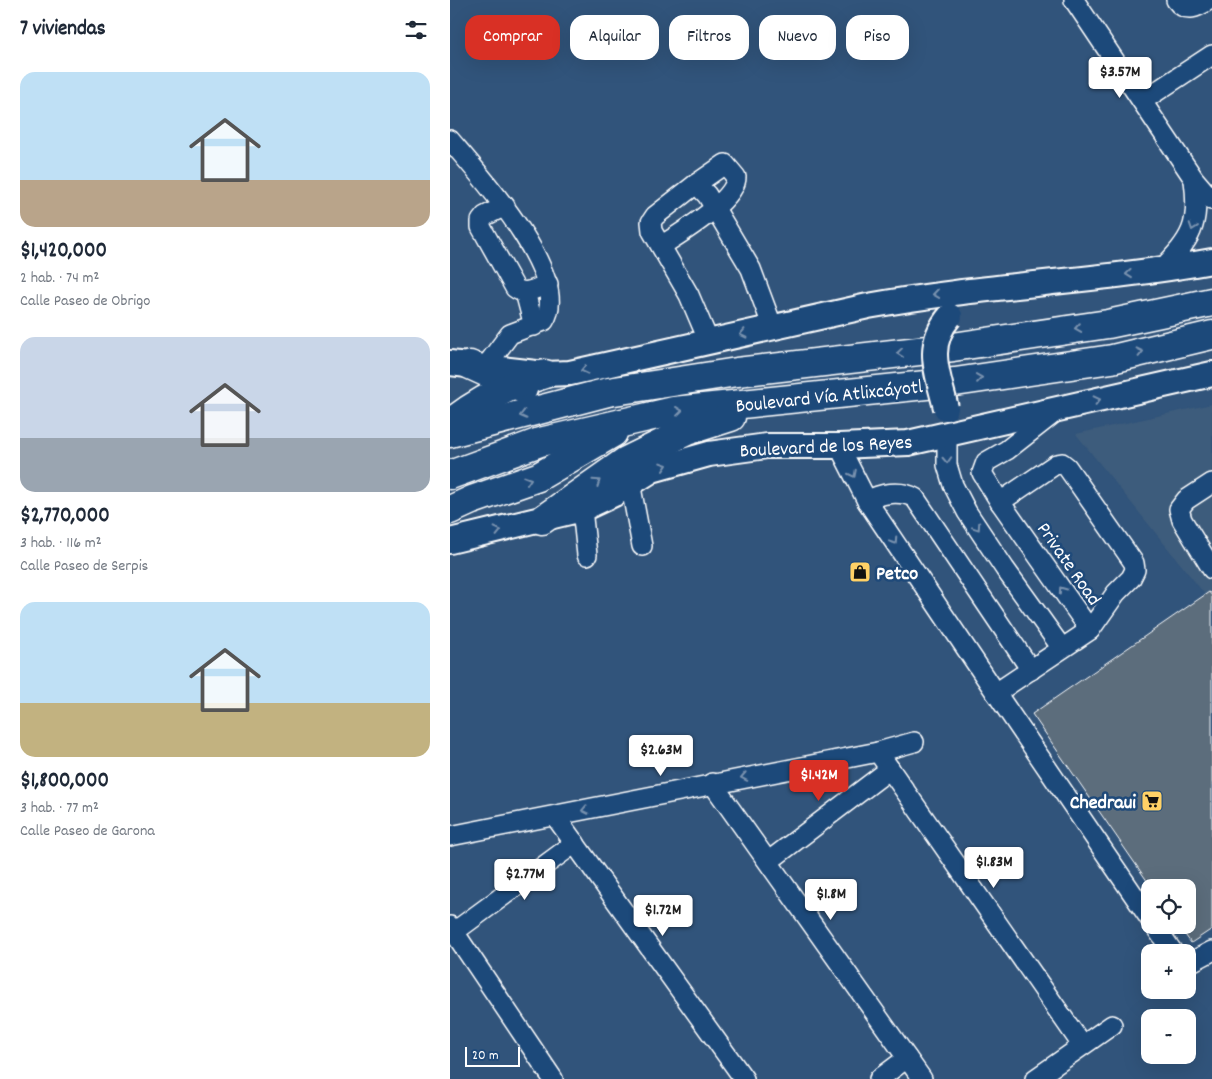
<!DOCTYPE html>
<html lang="es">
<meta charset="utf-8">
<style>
body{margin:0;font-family:Dekko,sans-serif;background:#f6f6f7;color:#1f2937;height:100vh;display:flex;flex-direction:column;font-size:19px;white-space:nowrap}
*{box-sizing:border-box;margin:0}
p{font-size:16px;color:#747a83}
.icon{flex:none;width:28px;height:28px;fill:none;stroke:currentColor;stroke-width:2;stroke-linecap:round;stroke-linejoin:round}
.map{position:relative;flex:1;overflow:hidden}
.drawer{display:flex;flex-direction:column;background:#fff;width:450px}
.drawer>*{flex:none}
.hud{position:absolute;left:15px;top:15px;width:475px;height:45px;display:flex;gap:10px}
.buttons{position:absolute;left:691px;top:879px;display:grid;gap:10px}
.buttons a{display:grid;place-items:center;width:55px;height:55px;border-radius:10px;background:#fff;box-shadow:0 5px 20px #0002;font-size:25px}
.scale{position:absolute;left:15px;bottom:12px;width:55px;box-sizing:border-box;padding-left:5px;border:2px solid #fff;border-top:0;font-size:14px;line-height:18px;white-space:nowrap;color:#fff;-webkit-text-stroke:4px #1f4a7a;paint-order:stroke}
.price{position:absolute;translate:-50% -42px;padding:0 11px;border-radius:5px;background:#fff;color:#222;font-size:16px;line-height:32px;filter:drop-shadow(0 1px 2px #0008)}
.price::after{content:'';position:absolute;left:50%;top:30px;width:15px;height:11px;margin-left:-8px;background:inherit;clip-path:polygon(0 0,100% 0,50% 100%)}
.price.on{background:#d93025;color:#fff}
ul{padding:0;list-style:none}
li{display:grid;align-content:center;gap:10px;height:265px;padding:0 20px}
li span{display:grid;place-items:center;height:155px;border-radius:15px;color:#555}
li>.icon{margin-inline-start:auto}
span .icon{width:90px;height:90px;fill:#fffc;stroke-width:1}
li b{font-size:21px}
h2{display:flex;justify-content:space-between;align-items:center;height:60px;padding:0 20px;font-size:21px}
.tag{padding:0 18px;border-radius:15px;background:#fff;box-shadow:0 5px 20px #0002;font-size:18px;line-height:45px}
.tag.on{background:#d93025;color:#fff}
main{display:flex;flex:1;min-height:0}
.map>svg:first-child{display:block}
.built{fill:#3e5c7b}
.building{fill:#5c6d7c;stroke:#fff}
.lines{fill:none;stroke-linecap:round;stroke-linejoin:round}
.minor-casing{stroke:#fff;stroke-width:22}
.major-casing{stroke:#fff;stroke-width:28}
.highway-casing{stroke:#fff;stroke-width:31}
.minor{stroke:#1f4a7a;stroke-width:19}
.major{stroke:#1f4a7a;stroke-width:24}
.highway{stroke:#1f4a7a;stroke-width:28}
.major-bridge-casing{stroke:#fff;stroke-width:28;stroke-linecap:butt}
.major-bridge{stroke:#1f4a7a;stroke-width:24}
.oneway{stroke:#7992af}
.labels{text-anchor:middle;stroke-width:5;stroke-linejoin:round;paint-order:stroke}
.street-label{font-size:20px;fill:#fff;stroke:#1f4a7a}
.poi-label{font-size:20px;font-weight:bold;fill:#fff;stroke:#1f4a7a;text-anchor:start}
</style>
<main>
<section class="drawer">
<h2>7 viviendas<svg class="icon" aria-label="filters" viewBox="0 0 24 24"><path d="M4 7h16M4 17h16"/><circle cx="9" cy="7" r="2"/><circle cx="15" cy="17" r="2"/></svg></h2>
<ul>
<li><span style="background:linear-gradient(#bfe0f5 70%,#b9a48a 0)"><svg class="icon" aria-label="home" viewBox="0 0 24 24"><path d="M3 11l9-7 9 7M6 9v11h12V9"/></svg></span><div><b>$1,420,000</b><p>2 hab. · 74 m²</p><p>Calle Paseo de Obrigo</p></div></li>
<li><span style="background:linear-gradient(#c9d6e8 65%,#9aa5b1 0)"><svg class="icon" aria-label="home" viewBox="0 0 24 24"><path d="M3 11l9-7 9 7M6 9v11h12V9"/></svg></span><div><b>$2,770,000</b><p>3 hab. · 116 m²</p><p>Calle Paseo de Serpis</p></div></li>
<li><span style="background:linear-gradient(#bfe0f5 65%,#c2b280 0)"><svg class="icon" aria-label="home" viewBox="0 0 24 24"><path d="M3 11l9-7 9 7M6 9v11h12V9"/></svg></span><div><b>$1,800,000</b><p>3 hab. · 77 m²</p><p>Calle Paseo de Garona</p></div></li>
</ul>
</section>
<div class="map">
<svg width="762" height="1079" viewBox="0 0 762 1079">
<rect width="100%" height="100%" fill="#31547b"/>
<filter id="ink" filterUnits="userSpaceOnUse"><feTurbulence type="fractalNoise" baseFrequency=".02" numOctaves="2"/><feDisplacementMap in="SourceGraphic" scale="10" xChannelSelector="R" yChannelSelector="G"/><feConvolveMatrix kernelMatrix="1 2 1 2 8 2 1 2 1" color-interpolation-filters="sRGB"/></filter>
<g filter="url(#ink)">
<path class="built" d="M 762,404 L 762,603 L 626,434 Z"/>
<path class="building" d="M 759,592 L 762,596 L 762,929 L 741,943 L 728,925 L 738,925 L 738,888 L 702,888 L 582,714 Z"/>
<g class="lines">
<g class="minor-casing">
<g id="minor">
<path d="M 624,0 L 744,179 L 762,200"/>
<path d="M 726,0 C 736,14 748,7 759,0"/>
<path d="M 692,101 L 762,55"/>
<path d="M 0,140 C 27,172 123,277 94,321 L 60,334 L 36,366"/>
<path d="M 55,206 L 35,216 L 31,221 L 31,227 L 65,288 C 75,296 87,288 98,284"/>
<path d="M 211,246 C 229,234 287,200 286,177 L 275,164 L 246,184"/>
<path d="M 710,271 C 742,238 750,226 744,180"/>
<path d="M 75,292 L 84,326"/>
<path d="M 259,342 L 239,295 L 202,231 L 201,222 L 205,216 L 246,184 L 257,195 L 301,269 L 323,328"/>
<path d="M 608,410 L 557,450 L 536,462 L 532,473 L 550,502 L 640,630"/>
<path d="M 497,434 L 497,465 L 503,485 L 517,512 L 555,569 L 611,647"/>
<path d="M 389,446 L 417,501 L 546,693"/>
<path d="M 180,482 L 192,546"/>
<path d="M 762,483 L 736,500 L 729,509 L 732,520 L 762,569"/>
<path d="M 417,501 C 430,493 451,490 465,498 L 581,670"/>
<path d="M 550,502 L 606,464 L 612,463 L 617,467 L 684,563 L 685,570 L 681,578 L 666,593 L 640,630 L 546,693 L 700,919"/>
<path d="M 132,509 L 137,555"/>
<path d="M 428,752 L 632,1045"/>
<path d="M 262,783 L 472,1079"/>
<path d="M 105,816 L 294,1079"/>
<path d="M 0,836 L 428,752 L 464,742"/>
<path d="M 319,861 L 440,769"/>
<path d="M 704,925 L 723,952"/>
<path d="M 0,926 L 103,1079"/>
<path d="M 4,932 L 125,843"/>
<path d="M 738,960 L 743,961 L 762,951"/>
<path d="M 429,1079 L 457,1058"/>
<path d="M 585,1079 L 662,1025"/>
</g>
</g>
<g class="major-casing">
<g id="major">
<path d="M 0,363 L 95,374 L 120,373 L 418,306 C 532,285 648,282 762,261"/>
<path d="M 0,541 L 132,509 L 164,494 L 202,470 L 259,454 L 317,446 L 389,446 L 458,443 L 762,374"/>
</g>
</g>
<g class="highway-casing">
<g id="highway">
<path d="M 20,365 L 73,389"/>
<path d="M 0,423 C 29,400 60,385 95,374"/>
<path d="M 0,433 L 158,392 L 287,372 L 503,347 L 658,324 L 762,302"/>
<path d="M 0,475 L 90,442 L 224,411 L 505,382 L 662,359 L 762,335"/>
<path d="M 0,510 L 22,500 L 88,477 L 163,433"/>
<path d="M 92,520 L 176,461 L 237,431 L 281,417"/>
</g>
</g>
<use href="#minor" class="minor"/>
<use href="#major" class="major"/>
<use href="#highway" class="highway"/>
<g class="major-bridge-casing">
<path id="major-bridge" d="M 496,408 C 488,374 474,346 500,316"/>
</g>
<use href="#major-bridge" class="major-bridge"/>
</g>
<defs><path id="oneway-chevron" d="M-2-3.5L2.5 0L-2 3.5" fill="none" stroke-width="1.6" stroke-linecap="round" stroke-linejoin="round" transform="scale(1.25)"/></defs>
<g class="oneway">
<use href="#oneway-chevron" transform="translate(743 227) rotate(109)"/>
<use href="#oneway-chevron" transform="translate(679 274) rotate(174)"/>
<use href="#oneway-chevron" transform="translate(486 294) rotate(172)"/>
<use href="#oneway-chevron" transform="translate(628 328) rotate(171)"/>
<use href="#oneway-chevron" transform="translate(293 334) rotate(167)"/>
<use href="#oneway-chevron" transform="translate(690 352) rotate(-13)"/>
<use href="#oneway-chevron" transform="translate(450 353) rotate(174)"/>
<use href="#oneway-chevron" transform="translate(134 370) rotate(167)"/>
<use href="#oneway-chevron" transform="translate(529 378) rotate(-8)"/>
<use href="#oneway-chevron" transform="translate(647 400) rotate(-13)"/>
<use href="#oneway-chevron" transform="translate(229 411) rotate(-7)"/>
<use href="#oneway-chevron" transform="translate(73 415) rotate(166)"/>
<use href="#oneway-chevron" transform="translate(497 460) rotate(87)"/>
<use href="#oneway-chevron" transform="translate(214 466) rotate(-18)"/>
<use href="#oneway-chevron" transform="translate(403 474) rotate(63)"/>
<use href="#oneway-chevron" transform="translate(78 480) rotate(-18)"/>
<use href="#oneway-chevron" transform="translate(147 482) rotate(-35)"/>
<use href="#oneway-chevron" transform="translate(527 527) rotate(56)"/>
<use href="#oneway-chevron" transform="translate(48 531) rotate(-13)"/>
<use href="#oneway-chevron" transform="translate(444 541) rotate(56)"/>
<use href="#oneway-chevron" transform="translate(612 590) rotate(-125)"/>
<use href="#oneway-chevron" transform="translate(294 777) rotate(169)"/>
<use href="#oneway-chevron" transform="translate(135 810) rotate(168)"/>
</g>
</g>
<defs>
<g id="shop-square" transform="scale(1.125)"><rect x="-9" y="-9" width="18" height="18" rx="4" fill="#ffd166" stroke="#1f4a7a"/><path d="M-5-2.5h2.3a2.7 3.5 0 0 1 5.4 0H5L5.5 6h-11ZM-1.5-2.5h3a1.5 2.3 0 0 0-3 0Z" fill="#111"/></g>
<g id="supermarket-square" transform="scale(1.125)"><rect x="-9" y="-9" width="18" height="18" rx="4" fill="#ffd166" stroke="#1f4a7a"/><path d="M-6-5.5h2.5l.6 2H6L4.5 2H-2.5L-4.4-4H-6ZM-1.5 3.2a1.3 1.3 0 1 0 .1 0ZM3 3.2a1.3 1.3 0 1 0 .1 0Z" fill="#111"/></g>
</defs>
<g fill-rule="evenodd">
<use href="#shop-square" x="410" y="572"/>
<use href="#supermarket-square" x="702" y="801"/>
</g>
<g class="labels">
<g class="street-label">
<text transform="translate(379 395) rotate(-6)" y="7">Boulevard Vía Atlixcáyotl</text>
<text transform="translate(376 445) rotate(-3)" y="7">Boulevard de los Reyes</text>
<text transform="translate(620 563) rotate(55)" y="7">Private Road</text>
</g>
<g class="poi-label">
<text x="426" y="579">Petco</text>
<text x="686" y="808" text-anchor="end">Chedraui</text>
</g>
</g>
</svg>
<div class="buttons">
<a><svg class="icon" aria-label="locate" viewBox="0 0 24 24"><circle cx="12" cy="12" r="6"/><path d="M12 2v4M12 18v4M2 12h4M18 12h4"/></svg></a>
<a>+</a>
<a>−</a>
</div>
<div class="scale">20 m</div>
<b class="price" style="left:670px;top:99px">$3.57M</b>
<b class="price" style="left:211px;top:777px">$2.63M</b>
<b class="price on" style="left:369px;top:802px">$1.42M</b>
<b class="price" style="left:544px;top:889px">$1.83M</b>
<b class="price" style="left:75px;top:901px">$2.77M</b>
<b class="price" style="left:381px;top:921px">$1.8M</b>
<b class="price" style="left:213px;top:937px">$1.72M</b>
<div class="hud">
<a class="tag on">Comprar</a>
<a class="tag">Alquilar</a>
<a class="tag">Filtros</a>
<a class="tag">Nuevo</a>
<a class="tag">Piso</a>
</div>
</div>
</main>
